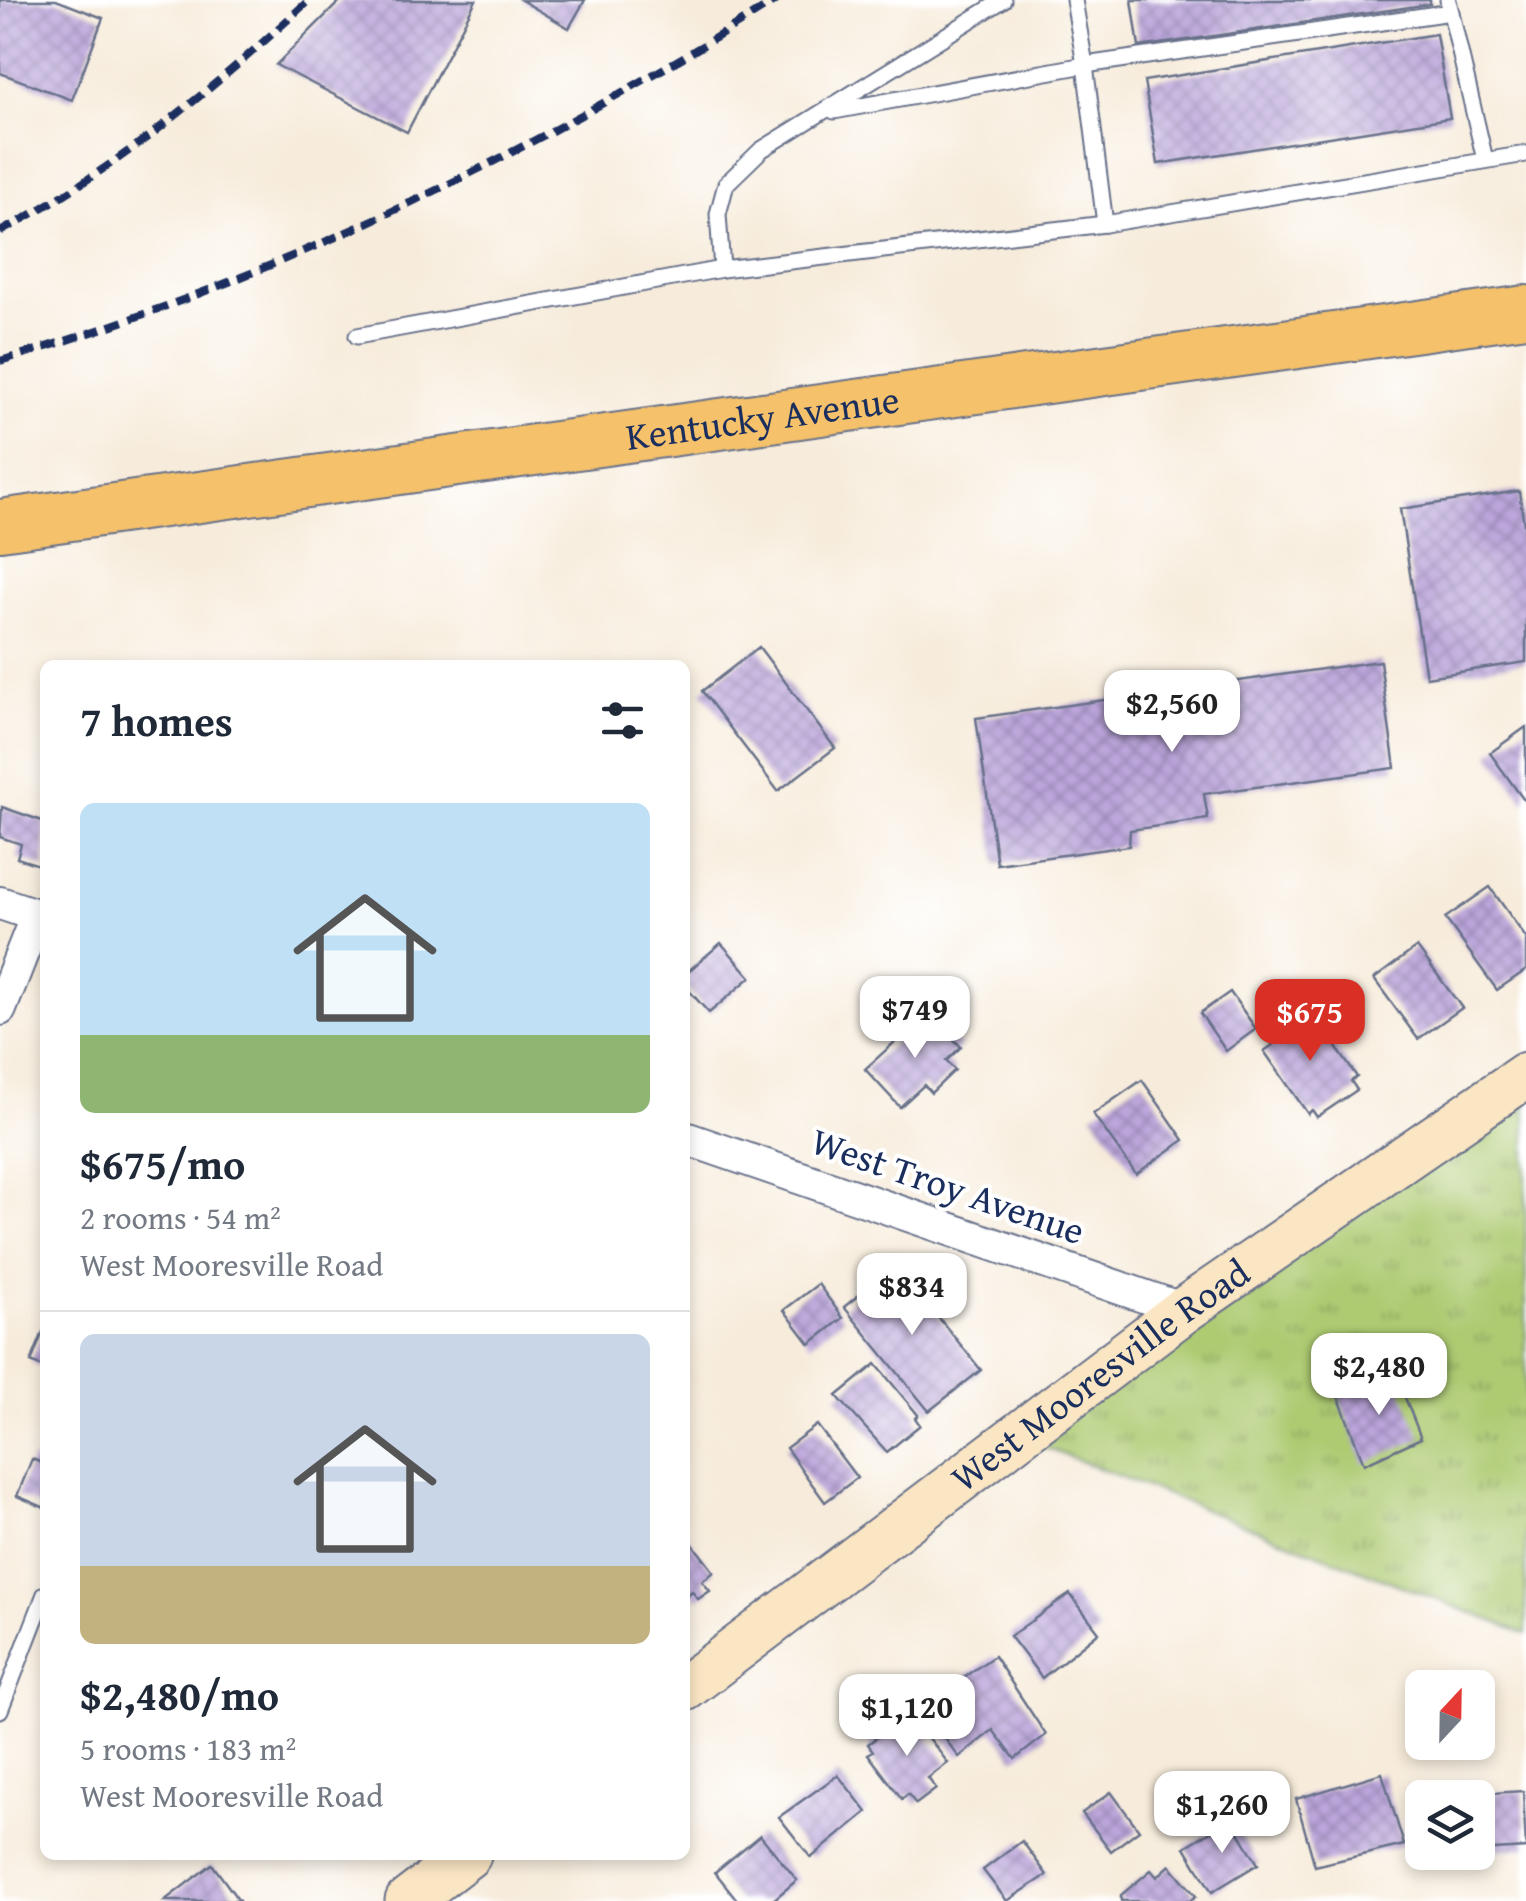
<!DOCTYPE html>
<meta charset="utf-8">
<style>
body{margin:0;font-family:"Gentium Book Plus",serif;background:#f6f6f7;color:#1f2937;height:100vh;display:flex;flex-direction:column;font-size:38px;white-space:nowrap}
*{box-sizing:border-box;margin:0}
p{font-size:32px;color:#747a83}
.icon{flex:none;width:55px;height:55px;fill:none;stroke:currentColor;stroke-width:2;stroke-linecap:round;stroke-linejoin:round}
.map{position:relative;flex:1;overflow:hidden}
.drawer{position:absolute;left:40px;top:660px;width:650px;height:1200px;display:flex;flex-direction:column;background:#fff;border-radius:15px;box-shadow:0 5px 15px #0003}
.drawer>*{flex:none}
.needle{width:65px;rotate:22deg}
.fabs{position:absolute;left:1405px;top:1670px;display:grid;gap:20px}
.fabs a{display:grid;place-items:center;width:90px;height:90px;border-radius:15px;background:#fff;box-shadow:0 5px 15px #0003;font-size:50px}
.price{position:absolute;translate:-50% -85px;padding:0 22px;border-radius:20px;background:#fff;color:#222;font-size:32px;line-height:65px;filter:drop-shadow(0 2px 5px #0008)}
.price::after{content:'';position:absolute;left:50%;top:60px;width:30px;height:22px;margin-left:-15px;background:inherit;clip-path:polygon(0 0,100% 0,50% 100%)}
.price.selected{background:#d93025;color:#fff}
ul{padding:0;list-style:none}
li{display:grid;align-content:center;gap:20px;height:530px;padding:0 40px}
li+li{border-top:2px solid #e0e1e3}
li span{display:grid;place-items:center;height:310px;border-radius:15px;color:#555}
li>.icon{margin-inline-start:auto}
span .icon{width:180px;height:180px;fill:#fffc;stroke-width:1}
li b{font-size:42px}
h2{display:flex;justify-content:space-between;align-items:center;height:120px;padding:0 40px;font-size:42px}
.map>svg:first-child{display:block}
.park{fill:url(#park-tufts);stroke:#647d68;stroke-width:2.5}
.building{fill:url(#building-cross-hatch)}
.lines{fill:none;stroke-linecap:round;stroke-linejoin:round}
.lane-casing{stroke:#68718a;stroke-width:19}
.street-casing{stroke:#68718a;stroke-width:36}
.secondary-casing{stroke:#68718a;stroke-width:49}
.primary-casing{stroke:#68718a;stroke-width:54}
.lane{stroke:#fff;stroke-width:15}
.street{stroke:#fff;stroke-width:32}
.secondary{stroke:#fbe6c4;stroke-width:45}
.primary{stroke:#f5c16b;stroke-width:50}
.rail{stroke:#1b2f5e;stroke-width:8;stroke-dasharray:15 8;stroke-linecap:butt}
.labels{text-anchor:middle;stroke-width:8;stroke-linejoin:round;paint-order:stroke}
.street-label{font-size:38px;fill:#1b2f5e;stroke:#fff}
</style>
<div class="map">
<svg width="1526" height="1901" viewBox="0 0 1526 1901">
<defs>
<pattern id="park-tufts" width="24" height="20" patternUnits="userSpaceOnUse" patternTransform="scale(2.5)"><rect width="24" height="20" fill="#aecb72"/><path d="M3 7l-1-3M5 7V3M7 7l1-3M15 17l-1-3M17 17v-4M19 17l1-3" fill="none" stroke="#8da561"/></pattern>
<pattern id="building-cross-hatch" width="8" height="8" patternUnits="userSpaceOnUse" patternTransform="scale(2.5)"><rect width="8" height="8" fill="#bca6db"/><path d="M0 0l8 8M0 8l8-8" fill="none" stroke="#9888b5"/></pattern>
</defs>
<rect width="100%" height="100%" fill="#fff"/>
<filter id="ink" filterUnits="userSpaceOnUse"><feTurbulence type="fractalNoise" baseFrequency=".01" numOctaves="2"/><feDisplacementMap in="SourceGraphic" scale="20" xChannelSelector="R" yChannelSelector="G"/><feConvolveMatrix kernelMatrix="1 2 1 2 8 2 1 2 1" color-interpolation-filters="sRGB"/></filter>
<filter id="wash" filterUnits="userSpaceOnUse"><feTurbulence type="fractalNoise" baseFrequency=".0048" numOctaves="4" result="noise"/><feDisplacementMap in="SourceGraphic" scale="40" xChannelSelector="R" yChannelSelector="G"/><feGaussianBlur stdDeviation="2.25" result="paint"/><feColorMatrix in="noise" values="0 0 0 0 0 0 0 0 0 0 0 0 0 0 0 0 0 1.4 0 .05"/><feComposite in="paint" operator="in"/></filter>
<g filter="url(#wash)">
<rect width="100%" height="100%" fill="#f7ecdb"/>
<path class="park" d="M 1526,1090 L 1526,1634 L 1023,1439 Z"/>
<g id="blocks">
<g class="building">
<path d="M 0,0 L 56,0 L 103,18 L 72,100 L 0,73 Z"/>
<path d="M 341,0 L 476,0 L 407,132 L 276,65 Z"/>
<path d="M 521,0 L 585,0 L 569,28 Z"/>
<path d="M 1132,0 L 1430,0 L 1430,4 L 1139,47 Z"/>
<path d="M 1436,34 L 1450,118 L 1158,164 L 1144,81 Z"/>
<path d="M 1519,491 L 1526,538 L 1526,662 L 1426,677 L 1400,509 Z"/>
<path d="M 759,647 L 835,748 L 778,791 L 702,691 Z"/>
<path d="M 1380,661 L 1395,768 L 1204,794 L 1208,819 L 1130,830 L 1129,846 L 997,864 L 976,718 Z"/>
<path d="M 1526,727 L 1526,803 L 1490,753 Z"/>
<path d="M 2,807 L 45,822 L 45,867 L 17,858 L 21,844 L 0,837 Z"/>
<path d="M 1490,887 L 1526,938 L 1526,970 L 1497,990 L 1445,918 Z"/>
<path d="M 721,943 L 751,977 L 709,1013 L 685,986 L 685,974 Z"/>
<path d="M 1417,947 L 1462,1008 L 1418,1039 L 1374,979 Z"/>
<path d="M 1230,992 L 1256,1029 L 1226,1051 L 1200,1013 Z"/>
<path d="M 1299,1011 L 1306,1021 L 1314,1015 L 1357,1077 L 1351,1081 L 1357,1090 L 1317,1117 L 1312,1110 L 1308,1114 L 1264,1051 L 1273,1045 L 1266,1034 Z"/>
<path d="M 928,1012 L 961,1047 L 946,1061 L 955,1070 L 931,1093 L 924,1085 L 900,1107 L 865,1069 Z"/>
<path d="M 1142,1080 L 1184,1140 L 1136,1174 L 1093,1114 Z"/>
<path d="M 896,1265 L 981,1370 L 929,1411 L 844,1307 Z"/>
<path d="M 818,1284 L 843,1318 L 810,1344 L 784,1310 Z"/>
<path d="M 45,1327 L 45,1368 L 31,1362 Z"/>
<path d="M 876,1364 L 918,1415 L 915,1418 L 920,1425 L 887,1452 L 837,1396 Z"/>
<path d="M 1397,1377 L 1421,1438 L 1364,1464 L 1337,1393 Z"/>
<path d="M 817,1425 L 857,1478 L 825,1502 L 786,1448 Z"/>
<path d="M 32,1459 L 45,1464 L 45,1508 L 17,1496 Z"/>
<path d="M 685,1534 L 714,1572 L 702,1581 L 710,1591 L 698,1599 L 692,1591 L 685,1597 Z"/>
<path d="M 1070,1594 L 1099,1632 L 1042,1678 L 1010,1636 Z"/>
<path d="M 994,1656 L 1046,1735 L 1015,1759 L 993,1730 L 959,1757 L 925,1713 L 938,1704 L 934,1698 Z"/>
<path d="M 913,1717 L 948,1763 L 928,1778 L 936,1789 L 916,1804 L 908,1794 L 902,1799 L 868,1754 L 873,1751 L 868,1744 L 901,1719 L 905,1723 Z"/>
<path d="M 1382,1773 L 1404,1845 L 1315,1866 L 1296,1799 Z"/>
<path d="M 838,1775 L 867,1812 L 811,1858 L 779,1817 Z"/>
<path d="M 1523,1791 L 1526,1848 L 1478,1851 L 1478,1798 L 1460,1795 Z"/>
<path d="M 1111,1792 L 1139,1830 L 1111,1851 L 1082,1813 Z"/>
<path d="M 1231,1819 L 1258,1864 L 1212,1892 L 1185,1847 Z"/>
<path d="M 760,1835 L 797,1880 L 772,1901 L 738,1901 L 715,1872 Z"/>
<path d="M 1022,1841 L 1047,1875 L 1007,1901 L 983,1870 Z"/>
<path d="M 212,1864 L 239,1901 L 164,1901 Z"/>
<path d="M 1170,1865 L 1196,1896 L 1190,1901 L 1121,1901 L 1121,1895 L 1151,1870 L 1157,1877 Z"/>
</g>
</g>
</g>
<g filter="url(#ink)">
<use href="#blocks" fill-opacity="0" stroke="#68718a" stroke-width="2.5"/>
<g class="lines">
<g class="lane-casing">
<g id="lane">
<path d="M 1448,0 L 1485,160"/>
<path d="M 834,111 L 1085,65 L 1074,0"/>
<path d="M 1105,224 L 1085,65 L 1451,12"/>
<path d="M 722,269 L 1105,224 L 1526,154"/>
<path d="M 357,336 L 722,269 L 718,214 L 726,184 L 761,150 L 1003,0"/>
<path d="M 0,1710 L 45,1594"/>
</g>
</g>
<g class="street-casing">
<g id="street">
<path d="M 0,903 L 45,918"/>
<path d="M 0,1009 L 37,915"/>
<path d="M 685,1138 L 1184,1310"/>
</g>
</g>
<g class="secondary-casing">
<g id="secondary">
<path id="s1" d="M 685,1688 L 1184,1310 L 1526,1075"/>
<path d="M 408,1901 L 468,1855"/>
</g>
</g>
<g class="primary-casing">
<g id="primary">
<path id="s2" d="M 0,525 L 1526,311"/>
</g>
</g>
<use href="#lane" class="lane"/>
<use href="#street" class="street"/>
<use href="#secondary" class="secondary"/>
<use href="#primary" class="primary"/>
<g class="rail">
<path d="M 0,232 C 115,170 214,89 309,0"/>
<path d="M 0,361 C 274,281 536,151 777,0"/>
</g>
</g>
</g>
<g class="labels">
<g class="street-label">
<text dy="13" stroke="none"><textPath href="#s2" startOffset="770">Kentucky Avenue</textPath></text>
<text transform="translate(948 1186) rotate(19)" y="13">West Troy Avenue</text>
<text dy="13" stroke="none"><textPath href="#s1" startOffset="520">West Mooresville Road</textPath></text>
</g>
</g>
</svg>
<div class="fabs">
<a><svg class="needle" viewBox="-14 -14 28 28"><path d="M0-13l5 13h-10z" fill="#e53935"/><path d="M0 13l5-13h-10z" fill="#747a83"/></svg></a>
<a><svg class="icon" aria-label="layers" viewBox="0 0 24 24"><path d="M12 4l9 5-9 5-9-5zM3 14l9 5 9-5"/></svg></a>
</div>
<b class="price" style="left:1172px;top:755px">$2,560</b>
<b class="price" style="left:915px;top:1061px">$749</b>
<b class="price selected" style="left:1310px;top:1064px">$675</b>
<b class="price" style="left:912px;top:1338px">$834</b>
<b class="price" style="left:1379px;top:1418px">$2,480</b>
<b class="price" style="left:907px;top:1759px">$1,120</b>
<b class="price" style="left:1222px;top:1856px">$1,260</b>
<section class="drawer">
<h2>7 homes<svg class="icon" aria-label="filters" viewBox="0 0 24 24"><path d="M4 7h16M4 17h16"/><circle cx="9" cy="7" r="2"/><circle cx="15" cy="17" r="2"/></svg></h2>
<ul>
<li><span style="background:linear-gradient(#bfe0f5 75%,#8fb573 0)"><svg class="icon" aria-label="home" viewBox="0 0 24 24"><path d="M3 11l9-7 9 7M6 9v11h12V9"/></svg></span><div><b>$675/mo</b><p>2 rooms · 54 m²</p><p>West Mooresville Road</p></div></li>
<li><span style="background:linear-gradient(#c9d6e8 75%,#c2b280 0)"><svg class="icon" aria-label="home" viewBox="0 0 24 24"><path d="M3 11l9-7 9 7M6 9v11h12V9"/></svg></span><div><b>$2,480/mo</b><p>5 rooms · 183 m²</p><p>West Mooresville Road</p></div></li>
</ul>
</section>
</div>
